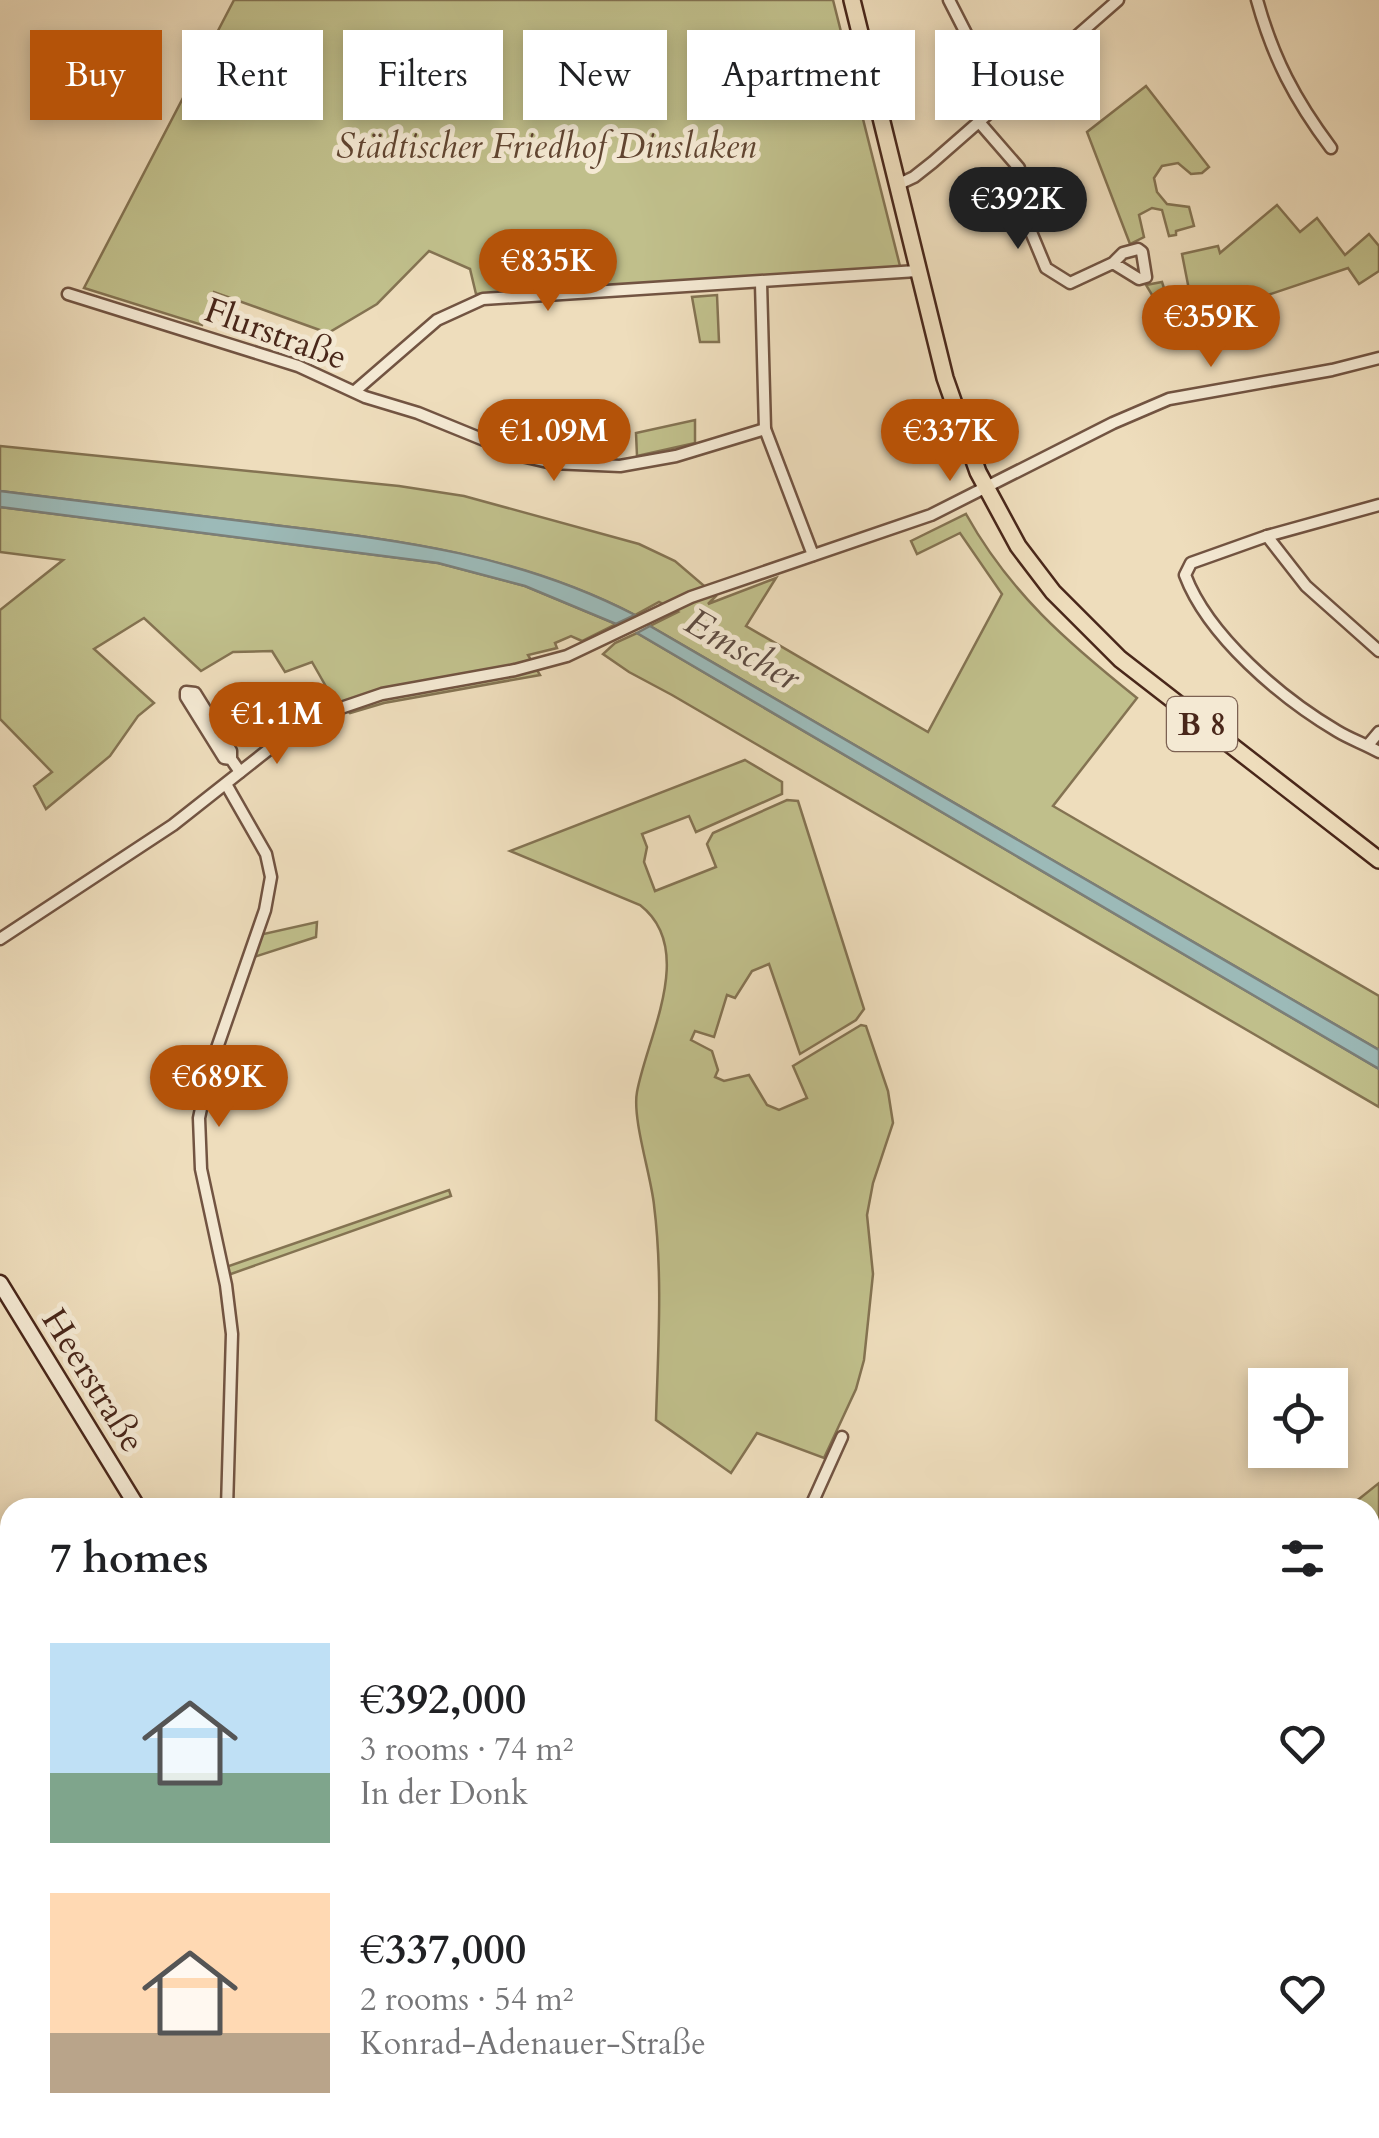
<!DOCTYPE html>
<meta charset="utf-8">
<style>
body{margin:0;font-family:Cardo,serif;background:#f6f6f6;color:#202124;height:100vh;display:flex;flex-direction:column;font-size:38px;white-space:nowrap}
*{box-sizing:border-box;margin:0}
p{font-size:32px;color:#757577}
.icon{flex:none;width:55px;height:55px;fill:none;stroke:currentColor;stroke-width:2;stroke-linecap:round;stroke-linejoin:round}
.map{position:relative;flex:1;overflow:hidden}
.panel{position:absolute;left:0px;top:1498px;width:1380px;height:642px;display:flex;flex-direction:column;background:#fff;border-radius:30px 30px 0 0;box-shadow:0 5px 15px #0003}
.panel>*{flex:none}
.banner{position:absolute;left:30px;top:30px;width:1320px;height:90px;display:flex;gap:20px}
.controls{position:absolute;left:1248px;top:1368px;display:grid;gap:20px}
.controls a{display:grid;place-items:center;width:100px;height:100px;border-radius:0px;background:#fff;box-shadow:0 5px 15px #0003;font-size:50px}
.price{position:absolute;translate:-50% -85px;padding:0 22px;border-radius:35px;background:#b45309;color:#fff;font-size:32px;line-height:65px;filter:drop-shadow(0 2px 5px #0008)}
.price::after{content:'';position:absolute;left:50%;top:60px;width:30px;height:22px;margin-left:-15px;background:inherit;clip-path:polygon(0 0,100% 0,50% 100%)}
.price.active{background:#222;color:#fff}
ul{padding:0;list-style:none}
li{display:flex;align-items:center;gap:30px;height:250px;padding:0 50px}
li span{display:grid;place-items:center;flex:none;width:280px;height:200px;border-radius:0px;color:#555}
li>.icon{margin-inline-start:auto}
span .icon{width:120px;height:120px;fill:#fffc;stroke-width:1}
li b{font-size:42px}
h2{display:flex;justify-content:space-between;align-items:center;height:120px;padding:0 50px;font-size:42px}
.pill{padding:0 35px;border-radius:0px;background:#fff;box-shadow:0 5px 15px #0003;font-size:35px;line-height:90px}
.pill.active{background:#b45309;color:#fff}
.map>svg:first-child{display:block}
.green{fill:#c0bf8b;stroke:#847352;stroke-width:2.5}
.water{fill:#9cbab8;stroke:#7b7f79;stroke-width:2.5}
.lines{fill:none;stroke-linecap:round;stroke-linejoin:round}
.stream{stroke:#7b7f79;stroke-width:2.5}
.street-casing{stroke:#725442;stroke-width:15}
.secondary-casing{stroke:#49271a;stroke-width:19}
.primary-casing{stroke:#49271a;stroke-width:20}
.street{stroke:#f4e9d3;stroke-width:10}
.secondary{stroke:#f4e9d3;stroke-width:14}
.primary{stroke:#eeddbc;stroke-width:15}
.rail{stroke:#49271a;stroke-width:2.5;stroke-dasharray:18 18;stroke-linecap:butt}
.labels{text-anchor:middle;stroke-width:10;stroke-linejoin:round;paint-order:stroke}
.shield{fill:#f4e9d3;stroke:#7c6152;stroke-width:2.5}
.shield-label{font-size:32px;font-weight:bold;fill:#49271a}
.park-label{font-size:35px;font-style:italic;fill:#614531;stroke:#f4e9d3}
.street-label{font-size:35px;fill:#49271a;stroke:#f4e9d3}
.water-label{font-size:38px;font-style:italic;fill:#5e4c42;stroke:#f4e9d3}
</style>
<div class="map">
<svg width="1379" height="2138" viewBox="0 0 1379 2138">
<rect width="100%" height="100%" fill="#eeddbc"/>
<filter id="stains"><feTurbulence type="fractalNoise" baseFrequency=".002" numOctaves="4"/><feColorMatrix values="0 0 0 0 .2 0 0 0 0 .09 0 0 0 0 .02 0 0 0 .5 -.17"/></filter>
<radialGradient id="worn" r=".72"><stop offset=".6" stop-color="#630" stop-opacity="0"/><stop offset="1" stop-color="#630" stop-opacity=".3"/></radialGradient>
<g class="green">
<path d="M 234,0 L 833,0 L 901,270 L 476,294 L 470,269 L 429,251 L 377,304 L 328,333 L 214,292 L 202,325 L 84,288 Z"/>
<path d="M 1146,86 L 1209,167 L 1202,173 L 1191,174 L 1178,163 L 1162,166 L 1154,178 L 1157,192 L 1167,204 L 1189,207 L 1194,226 L 1176,231 L 1176,235 L 1169,236 L 1162,210 L 1152,208 L 1139,215 L 1144,237 L 1130,244 L 1087,132 Z"/>
<path d="M 1277,205 L 1300,232 L 1317,218 L 1345,255 L 1369,234 L 1379,246 L 1379,271 L 1359,284 L 1348,268 L 1256,299 L 1247,289 L 1175,333 L 1146,285 L 1162,282 L 1171,310 L 1192,305 L 1182,254 L 1218,246 L 1220,253 Z"/>
<path d="M 717,295 L 719,342 L 700,342 L 692,297 Z"/>
<path d="M 695,420 L 695,443 L 637,456 L 636,433 Z"/>
<path d="M 0,446 L 399,486 L 464,496 L 639,544 L 675,561 L 716,596 L 708,604 L 776,578 L 746,626 L 928,732 L 1002,594 L 960,533 L 917,554 L 911,541 L 966,514 C 1010,593 1067,642 1137,698 L 1053,806 L 1379,996 L 1379,1050 L 650,626 L 678,612 L 659,602 L 635,615 C 516,554 396,540 266,524 C 177,513 89,502 0,491 Z"/>
<path d="M 0,507 L 438,563 L 525,586 L 616,624 L 582,641 L 571,636 L 555,643 L 557,648 L 528,655 L 540,675 L 384,703 L 350,713 L 332,697 L 312,662 L 285,672 L 272,651 L 233,652 L 201,671 L 144,618 L 94,649 L 154,703 L 138,716 L 110,756 L 46,809 L 34,786 L 52,772 L 0,719 L 0,610 L 63,560 L 0,552 Z"/>
<path d="M 637,633 L 1379,1069 L 1379,1107 L 672,695 L 629,672 L 603,654 L 615,643 Z"/>
<path d="M 745,760 L 782,782 L 782,794 L 696,832 L 689,816 L 642,834 L 647,847 L 644,862 L 655,891 L 716,867 L 707,844 L 713,833 L 787,800 L 798,801 L 864,1009 L 856,1020 L 800,1054 L 769,964 L 752,971 L 735,998 L 727,995 L 714,1037 L 695,1031 L 691,1040 L 712,1051 L 718,1070 L 715,1077 L 724,1081 L 749,1075 L 767,1105 L 779,1110 L 807,1098 L 793,1066 L 861,1025 L 866,1026 L 888,1091 L 893,1123 L 873,1183 L 867,1215 L 873,1274 L 864,1360 L 856,1389 L 824,1458 L 757,1433 L 731,1473 L 656,1420 C 658,1349 663,1276 654,1205 C 651,1175 632,1119 637,1092 C 647,1037 697,949 640,905 L 510,851 Z"/>
<path d="M 317,922 L 316,937 L 251,958 L 259,935 Z"/>
<path d="M 449,1190 L 451,1196 L 228,1275 L 226,1267 Z"/>
<path d="M 1379,1483 L 1379,1592 L 1370,1582 L 1370,1508 L 1349,1507 Z"/>
<path d="M 1379,1798 L 1379,1940 L 1370,1943 L 1370,1803 Z"/>
<path d="M 1088,2130 L 1321,2130 L 1300,2138 L 1069,2138 Z"/>
</g>
<g class="water">
<path d="M 0,491 C 89,502 177,513 266,524 C 396,540 516,553 635,615 L 616,624 L 525,586 L 438,563 L 0,507 Z"/>
<path d="M 650,626 L 1379,1050 L 1379,1069 L 637,633 Z"/>
</g>
<g class="lines">
<path class="stream" d="M 161,2130 L 166,2138"/>
<g class="street-casing">
<g id="street">
<path d="M 949,0 L 972,45 L 1013,92"/>
<path d="M 1257,0 C 1273,58 1295,100 1331,148"/>
<path d="M 979,122 L 1019,168 L 1021,208 L 1046,268 L 1070,283 L 1113,263 L 1123,253 L 1138,249 L 1142,252 L 1146,277 L 1139,279 L 1113,263"/>
<path d="M 897,185 L 914,177 L 933,162 L 1118,0"/>
<path d="M 761,283 L 765,429 L 813,555"/>
<path d="M 68,294 L 298,366 L 365,397 L 418,413 L 526,457 L 552,463 L 620,466 L 676,456 L 765,429"/>
<path d="M 355,391 L 437,320 L 483,299 L 917,271"/>
<path d="M 1379,505 L 1267,536 L 1191,563 L 1185,575 C 1208,636 1281,698 1337,731 C 1350,739 1365,744 1379,752"/>
<path d="M 1267,536 L 1306,586 L 1379,651"/>
<path d="M 1368,745 L 1379,732"/>
<path d="M 231,759 L 224,758 L 186,697 L 186,692 L 195,693 L 231,751 L 231,759 L 240,772"/>
<path d="M 226,784 L 266,854 L 271,877 L 265,910 L 209,1071 L 199,1118 L 201,1169 L 226,1285 L 232,1334 L 227,1508"/>
<path d="M 0,939 L 173,825 L 282,739 L 332,711 L 382,694 L 515,670 L 567,656 L 691,597 L 931,515 L 1113,423 L 1169,399 L 1332,370 L 1379,358"/>
<path d="M 810,1508 L 842,1437"/>
<path d="M 1370,1692 L 1379,1712"/>
<path d="M 1370,1791 L 1379,1786"/>
<path d="M 1370,1952 L 1379,1950"/>
<path d="M 390,2130 L 394,2138"/>
<path d="M 564,2130 L 567,2138"/>
<path d="M 668,2130 L 673,2138"/>
<path d="M 974,2130 L 978,2138"/>
<path d="M 805,2138 L 818,2130"/>
</g>
</g>
<g class="secondary-casing">
<g id="secondary">
<path d="M 0,1283 L 138,1508"/>
<path d="M 480,2130 L 484,2138"/>
</g>
</g>
<g class="primary-casing">
<path id="primary" d="M 852,0 L 945,378 L 978,472 L 1018,546 L 1053,592 L 1120,659 L 1379,860"/>
</g>
<use href="#street" class="street"/>
<use href="#secondary" class="secondary"/>
<use href="#primary" class="primary"/>
<g class="rail">
<path d="M 0,1922 L 10,1941"/>
<path d="M 111,2130 L 116,2138"/>
</g>
</g>
<g class="labels">
<rect class="shield" x="1167" y="697" width="70" height="54" rx="8"/>
<g class="shield-label">
<text x="1202" y="735">B 8</text>
</g>
<g class="park-label">
<text x="546" y="158">Städtischer Friedhof Dinslaken</text>
</g>
<g class="street-label">
<text transform="translate(276 333) rotate(20)" y="12">Flurstraße</text>
<text transform="translate(94 1380) rotate(58)" y="12">Heerstraße</text>
</g>
<g class="water-label">
<text transform="translate(743 649) rotate(30)" y="13">Emscher</text>
</g>
</g>
<rect width="100%" height="100%" filter="url(#stains)"/>
<rect width="100%" height="100%" fill="url(#worn)"/>
</svg>
<div class="controls">
<a><svg class="icon" aria-label="locate" viewBox="0 0 24 24"><circle cx="12" cy="12" r="6"/><path d="M12 2v4M12 18v4M2 12h4M18 12h4"/></svg></a>
</div>
<b class="price active" style="left:1018px;top:252px">€392K</b>
<b class="price" style="left:548px;top:314px">€835K</b>
<b class="price" style="left:1211px;top:370px">€359K</b>
<b class="price" style="left:554px;top:484px">€1.09M</b>
<b class="price" style="left:950px;top:484px">€337K</b>
<b class="price" style="left:277px;top:767px">€1.1M</b>
<b class="price" style="left:219px;top:1130px">€689K</b>
<div class="banner">
<a class="pill active">Buy</a>
<a class="pill">Rent</a>
<a class="pill">Filters</a>
<a class="pill">New</a>
<a class="pill">Apartment</a>
<a class="pill">House</a>
</div>
<section class="panel">
<h2>7 homes<svg class="icon" aria-label="filters" viewBox="0 0 24 24"><path d="M4 7h16M4 17h16"/><circle cx="9" cy="7" r="2"/><circle cx="15" cy="17" r="2"/></svg></h2>
<ul>
<li><span style="background:linear-gradient(#bfe0f5 65%,#7fa58c 0)"><svg class="icon" aria-label="home" viewBox="0 0 24 24"><path d="M3 11l9-7 9 7M6 9v11h12V9"/></svg></span><div><b>€392,000</b><p>3 rooms · 74 m²</p><p>In der Donk</p></div><svg class="icon" aria-label="heart" viewBox="0 0 24 24"><path d="M12 20l-8-8c-3-5 5-10 8-4 3-6 11-1 8 4z"/></svg></li>
<li><span style="background:linear-gradient(#ffd9b3 70%,#b9a48a 0)"><svg class="icon" aria-label="home" viewBox="0 0 24 24"><path d="M3 11l9-7 9 7M6 9v11h12V9"/></svg></span><div><b>€337,000</b><p>2 rooms · 54 m²</p><p>Konrad-Adenauer-Straße</p></div><svg class="icon" aria-label="heart" viewBox="0 0 24 24"><path d="M12 20l-8-8c-3-5 5-10 8-4 3-6 11-1 8 4z"/></svg></li>
</ul>
</section>
</div>
